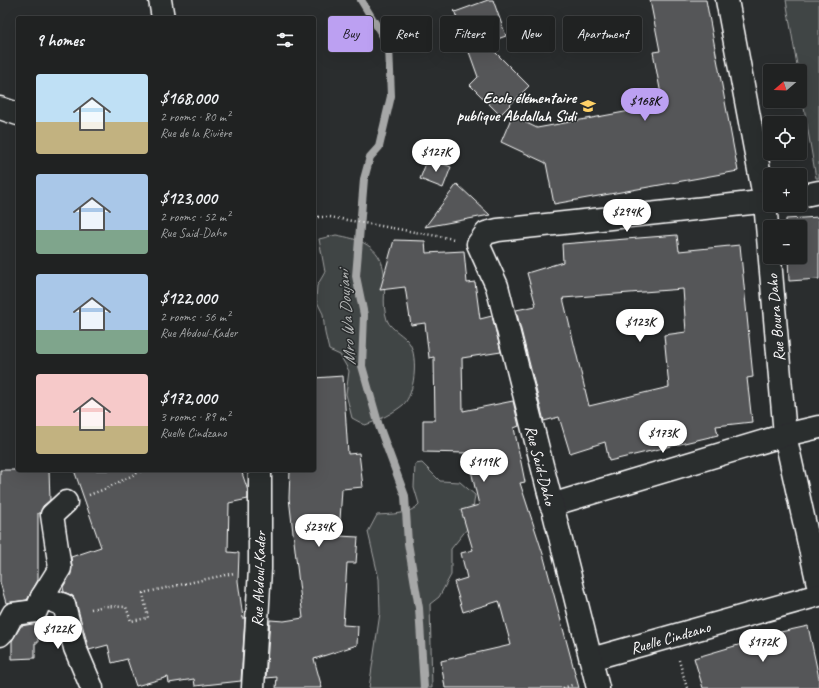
<!DOCTYPE html>
<meta charset="utf-8">
<style>
body{margin:0;font-family:Caveat,sans-serif;background:#282a2a;color:#f1f3f6;height:100vh;display:flex;flex-direction:column;font-size:15px;white-space:nowrap}
*{box-sizing:border-box;margin:0}
p{font-size:13px;color:#a2a4a5}
.icon{flex:none;width:22px;height:22px;fill:none;stroke:currentColor;stroke-width:2;stroke-linecap:round;stroke-linejoin:round}
.map{position:relative;flex:1;overflow:hidden}
.side{position:absolute;left:16px;top:16px;width:300px;height:456px;display:flex;flex-direction:column;background:#202222;border-radius:4px;box-shadow:0 4px 16px #0002,0 0 0 1px #3d3f40}
.side>*{flex:none}
.guide{position:absolute;left:328px;top:16px;width:380px;height:36px;display:flex;gap:8px}
.needle{width:26px;rotate:251deg}
.buttons{position:absolute;left:763px;top:64px;display:grid;gap:8px}
.buttons a{display:grid;place-items:center;width:44px;height:44px;border-radius:4px;background:#202222;box-shadow:0 4px 16px #0002,0 0 0 1px #3d3f40;font-size:20px}
.price{position:absolute;translate:-50% -34px;padding:0 9px;border-radius:14px;background:#fff;color:#222;font-size:13px;line-height:26px;filter:drop-shadow(0 1px 2px #0008)}
.price::after{content:'';position:absolute;left:50%;top:24px;width:12px;height:9px;margin-left:-6px;background:inherit;clip-path:polygon(0 0,100% 0,50% 100%)}
.price.selected{background:#bca0f2;color:#111}
ul{padding:0;list-style:none}
li{display:flex;align-items:center;gap:12px;height:100px;padding:0 20px}
li span{display:grid;place-items:center;flex:none;width:112px;height:80px;border-radius:4px;color:#555}
li>.icon{margin-inline-start:auto}
span .icon{width:48px;height:48px;fill:#fffc;stroke-width:1}
li b{font-size:17px}
h2{display:flex;justify-content:space-between;align-items:center;height:48px;padding:0 20px;font-size:17px}
.tag{padding:0 14px;border-radius:4px;background:#202222;box-shadow:0 4px 16px #0002,0 0 0 1px #3d3f40;font-size:14px;line-height:36px}
.tag.selected{background:#bca0f2;color:#111}
.map>svg:first-child{display:block}
.green{fill:#414445;stroke:#a0a2a2}
.lines{fill:none;stroke-linecap:round;stroke-linejoin:round}
.stream{stroke:#a6a7a7;stroke-width:8}
.building{fill:#555758;stroke:#fff;fill-rule:evenodd}
.minor-casing{stroke:#fff;stroke-width:25}
.path{stroke:#fff;stroke-width:2.5;stroke-dasharray:1 3;stroke-linecap:butt}
.minor{stroke:#2a2d2e;stroke-width:22}
.labels{text-anchor:middle;stroke-width:3;stroke-linejoin:round;paint-order:stroke}
.poi-label{font-size:16px;font-weight:bold;fill:#fff;stroke:#2a2d2e;text-anchor:end}
.street-label{font-size:16px;fill:#fff;stroke:#2a2d2e}
.water-label{font-size:17px;font-style:italic;fill:#b4b6b6;stroke:#2a2d2e}
</style>
<div class="map">
<svg width="819" height="688" viewBox="0 0 819 688">
<rect width="100%" height="100%" fill="#2a2d2e"/>
<filter id="ink" filterUnits="userSpaceOnUse"><feTurbulence type="fractalNoise" baseFrequency=".025" numOctaves="2"/><feDisplacementMap in="SourceGraphic" scale="8" xChannelSelector="R" yChannelSelector="G"/><feConvolveMatrix kernelMatrix="1 2 1 2 8 2 1 2 1" color-interpolation-filters="sRGB"/></filter>
<g filter="url(#ink)">
<g class="green">
<path d="M 786,0 L 819,0 L 819,178 L 816,178 L 800,84 L 800,71 L 798,71 Z"/>
<path d="M 336,235 C 359,239 380,245 384,272 C 387,289 381,301 387,320 C 391,330 405,335 410,344 C 418,358 415,394 403,405 C 393,413 378,421 365,425 L 352,418 L 346,394 L 349,371 L 340,355 L 329,350 L 325,333 L 323,314 L 316,300 L 317,286 L 325,272 L 319,239 Z"/>
<path d="M 422,463 L 440,481 L 460,482 L 475,495 L 471,524 L 451,549 L 451,575 L 439,597 L 430,604 L 432,688 L 369,688 L 380,613 L 379,579 L 368,532 L 377,515 C 389,514 411,515 419,504 L 414,487 L 415,464 Z"/>
</g>
<g class="lines">
<path class="stream" d="M 361,0 L 389,46 L 391,96 L 379,147 L 370,157 L 364,179 L 356,276 L 364,315 L 362,366 L 379,426 L 405,496 L 408,543 L 419,608 L 424,688"/>
</g>
<g class="building">
<path d="M 488,0 L 493,0 L 506,36 L 486,43 L 529,86 L 500,115 L 470,85 L 478,77 L 454,10 L 455,12 Z"/>
<path d="M 650,0 L 706,0 L 738,171 L 554,204 L 546,163 L 501,142 L 512,116 L 537,128 L 663,105 L 653,52 L 660,51 Z"/>
<path d="M 428,158 L 451,167 L 443,188 L 420,179 Z"/>
<path d="M 457,184 L 490,215 L 425,227 Z"/>
<path d="M 819,217 L 819,279 L 789,281 L 788,257 L 800,257 L 800,227 L 786,227 L 786,219 Z"/>
<path d="M 677,235 L 679,251 L 740,245 L 753,377 L 747,378 L 752,422 L 716,426 L 718,435 L 609,461 L 605,442 L 570,453 L 559,417 L 544,421 L 516,310 L 536,306 L 527,273 L 563,262 L 562,244 ZM 683,289 L 686,332 L 664,335 L 669,387 L 589,406 L 563,298 Z"/>
<path d="M 394,240 L 425,241 L 426,253 L 464,251 L 467,283 L 475,282 L 480,319 L 492,316 L 501,352 L 462,358 L 463,411 L 513,401 L 519,426 L 514,428 L 525,482 L 520,483 L 543,554 L 579,688 L 445,688 L 441,661 L 511,645 L 499,601 L 463,612 L 454,582 L 467,578 L 461,553 L 473,550 L 461,510 L 479,505 L 467,453 L 423,452 L 423,420 L 435,420 L 434,357 L 429,358 L 425,323 L 411,325 L 405,287 L 380,290 Z"/>
<path d="M 343,376 L 348,454 L 359,453 L 363,487 L 342,489 L 339,536 L 358,537 L 356,563 L 347,563 L 343,625 L 358,626 L 357,645 L 314,659 L 322,688 L 276,688 L 277,677 L 266,678 L 270,620 L 284,621 L 303,618 L 289,498 L 290,470 L 314,470 L 314,378 Z"/>
<path d="M 0,470 L 49,470 L 50,500 L 43,506 L 40,513 L 38,513 L 38,580 L 27,600 L 6,603 L 0,582 Z"/>
<path d="M 74,470 L 241,470 L 248,491 L 248,499 L 229,503 L 228,552 L 239,553 L 238,581 L 243,618 L 245,618 L 241,681 L 195,686 L 194,679 L 169,683 L 168,677 L 136,686 L 127,659 L 112,663 L 108,645 L 89,650 L 76,602 L 73,596 L 64,592 L 63,587 L 71,574 L 72,566 L 71,557 L 101,547 Z"/>
<path d="M 38,623 L 38,643 L 35,643 L 35,658 L 12,659 L 12,641 L 21,626 Z"/>
<path d="M 808,626 L 819,678 L 819,688 L 703,688 L 694,658 L 745,643 L 744,640 Z"/>
</g>
<g class="lines">
<g class="minor-casing">
<g id="minor">
<path d="M 160,0 L 163,18"/>
<path d="M 727,0 L 765,202 L 785,435 L 819,589"/>
<path d="M 0,108 L 18,114"/>
<path d="M 800,196 L 819,192"/>
<path d="M 551,505 L 785,435 L 819,427"/>
<path d="M 42,597 L 64,605 L 75,648 L 92,688"/>
<path d="M 0,635 L 4,631 L 13,614 L 36,611 L 42,597 L 60,568 L 52,515 L 66,502"/>
<path d="M 591,659 L 819,595"/>
<path d="M 253,688 L 260,569 L 260,470"/>
<path d="M 598,688 L 497,286 L 478,244 L 486,233 L 498,230 L 770,201"/>
</g>
</g>
<g class="path">
<path d="M 314,217 L 330,217 L 454,239"/>
<path d="M 89,495 L 105,489 L 143,470"/>
<path d="M 91,609 L 105,606 L 126,607 L 131,621 L 148,618 L 143,593 L 234,573"/>
<path d="M 679,660 L 687,688"/>
<path d="M 563,688 L 572,685"/>
</g>
<use href="#minor" class="minor"/>
</g>
</g>
<defs>
<g id="school-bare" transform="scale(1.2)"><path d="M0-5L7-2L0 1L-7-2ZM-4 1L0 2.5L4 1V4Q0 6-4 4Z" fill="#ffd166" stroke="#2a2d2e" stroke-width="2.5" paint-order="stroke"/></g>
</defs>
<g fill-rule="evenodd">
<use href="#school-bare" x="588" y="106"/>
</g>
<g class="labels">
<g class="poi-label">
<text x="576" y="103">Ecole élémentaire<tspan x="576" dy="18">publique Abdallah Sidi</tspan></text>
</g>
<g class="street-label">
<text transform="translate(775 318) rotate(-95)" y="6">Rue Boura Daho</text>
<text transform="translate(541 465) rotate(76)" y="6">Rue Said-Daho</text>
<text transform="translate(258 579) rotate(-88)" y="6">Rue Abdoul-Kader</text>
<text transform="translate(670 637) rotate(-16)" y="6">Ruelle Cindzano</text>
</g>
<g class="water-label">
<text transform="translate(346 318) rotate(-94)" y="6">Mro Wa Doujani</text>
</g>
</g>
</svg>
<div class="buttons">
<a><svg class="needle" viewBox="-14 -14 28 28"><path d="M0-13l5 13h-10z" fill="#e53935"/><path d="M0 13l5-13h-10z" fill="#a2a4a5"/></svg></a>
<a><svg class="icon" aria-label="locate" viewBox="0 0 24 24"><circle cx="12" cy="12" r="6"/><path d="M12 2v4M12 18v4M2 12h4M18 12h4"/></svg></a>
<a>+</a>
<a>−</a>
</div>
<b class="price selected" style="left:645px;top:122px">$168K</b>
<b class="price" style="left:436px;top:173px">$127K</b>
<b class="price" style="left:627px;top:233px">$294K</b>
<b class="price" style="left:640px;top:343px">$123K</b>
<b class="price" style="left:663px;top:454px">$173K</b>
<b class="price" style="left:484px;top:483px">$119K</b>
<b class="price" style="left:319px;top:548px">$234K</b>
<b class="price" style="left:58px;top:650px">$122K</b>
<b class="price" style="left:763px;top:663px">$172K</b>
<div class="guide">
<a class="tag selected">Buy</a>
<a class="tag">Rent</a>
<a class="tag">Filters</a>
<a class="tag">New</a>
<a class="tag">Apartment</a>
</div>
<section class="side">
<h2>9 homes<svg class="icon" aria-label="filters" viewBox="0 0 24 24"><path d="M4 7h16M4 17h16"/><circle cx="9" cy="7" r="2"/><circle cx="15" cy="17" r="2"/></svg></h2>
<ul>
<li><span style="background:linear-gradient(#bfe0f5 60%,#c2b280 0)"><svg class="icon" aria-label="home" viewBox="0 0 24 24"><path d="M3 11l9-7 9 7M6 9v11h12V9"/></svg></span><div><b>$168,000</b><p>2 rooms · 80 m²</p><p>Rue de la Rivière</p></div></li>
<li><span style="background:linear-gradient(#a9c7e8 70%,#7fa58c 0)"><svg class="icon" aria-label="home" viewBox="0 0 24 24"><path d="M3 11l9-7 9 7M6 9v11h12V9"/></svg></span><div><b>$123,000</b><p>2 rooms · 52 m²</p><p>Rue Said-Daho</p></div></li>
<li><span style="background:linear-gradient(#a9c7e8 70%,#7fa58c 0)"><svg class="icon" aria-label="home" viewBox="0 0 24 24"><path d="M3 11l9-7 9 7M6 9v11h12V9"/></svg></span><div><b>$122,000</b><p>2 rooms · 56 m²</p><p>Rue Abdoul-Kader</p></div></li>
<li><span style="background:linear-gradient(#f6c9c9 65%,#c2b280 0)"><svg class="icon" aria-label="home" viewBox="0 0 24 24"><path d="M3 11l9-7 9 7M6 9v11h12V9"/></svg></span><div><b>$172,000</b><p>3 rooms · 89 m²</p><p>Ruelle Cindzano</p></div></li>
</ul>
</section>
</div>
